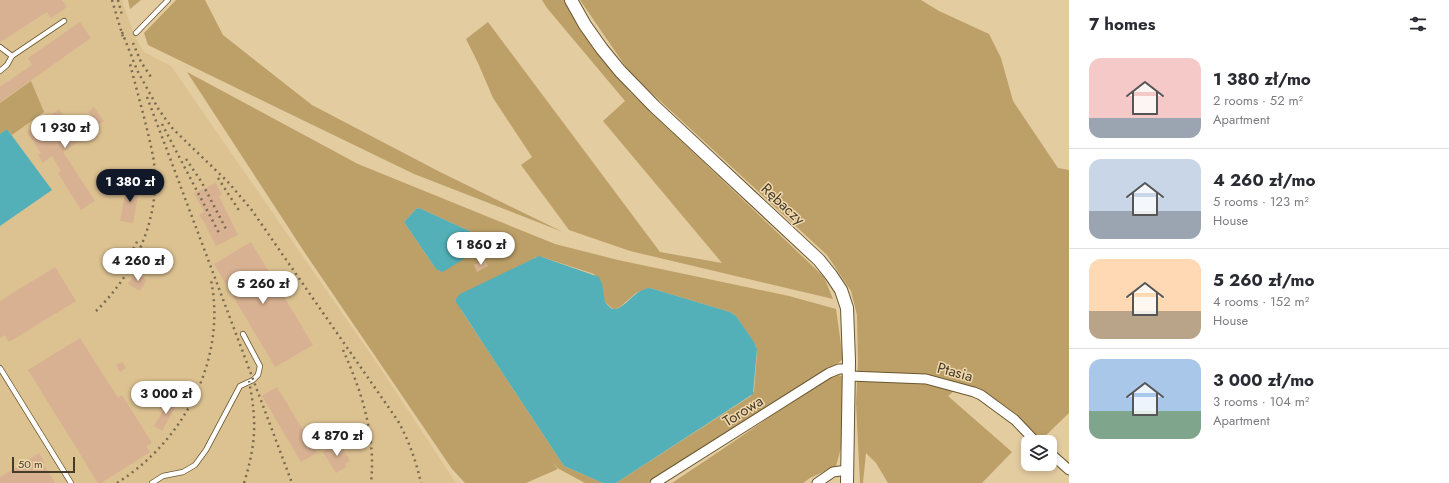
<!DOCTYPE html>
<meta charset="utf-8">
<style>
body{margin:0;font-family:Jost,sans-serif;background:#f7f7f7;color:#2b2b33;height:100vh;display:flex;flex-direction:column;font-size:15px;white-space:nowrap}
*{box-sizing:border-box;margin:0}
p{font-size:13px;color:#7c7c81}
.icon{flex:none;width:22px;height:22px;fill:none;stroke:currentColor;stroke-width:2;stroke-linecap:round;stroke-linejoin:round}
.map{position:relative;flex:1;overflow:hidden}
.panel{display:flex;flex-direction:column;background:#fff;width:380px}
.panel>*{flex:none}
.controls{position:absolute;left:1021px;top:435px;display:grid;gap:8px}
.controls a{display:grid;place-items:center;width:36px;height:36px;border-radius:8px;background:#fff;box-shadow:0 2px 6px #0003;font-size:20px}
.scale{position:absolute;left:12px;bottom:10px;width:63px;box-sizing:border-box;padding-left:4px;border:2px solid #453b2a;border-top:0;font-size:11px;line-height:14px;white-space:nowrap;color:#453b2a;-webkit-text-stroke:3px #f1d9ae;paint-order:stroke}
.price{position:absolute;translate:-50% -34px;padding:0 9px;border-radius:14px;background:#fff;color:#222;font-size:13px;line-height:26px;filter:drop-shadow(0 1px 2px #0008)}
.price::after{content:'';position:absolute;left:50%;top:24px;width:12px;height:9px;margin-left:-6px;background:inherit;clip-path:polygon(0 0,100% 0,50% 100%)}
.price.on{background:#111827;color:#fff}
ul{padding:0;list-style:none}
li{display:flex;align-items:center;gap:12px;height:100px;padding:0 20px}
li+li{border-top:1px solid #e1e1e2}
li span{display:grid;place-items:center;flex:none;width:112px;height:80px;border-radius:12px;color:#555}
li>.icon{margin-inline-start:auto}
span .icon{width:48px;height:48px;fill:#fffc;stroke-width:1}
li b{font-size:17px}
h2{display:flex;justify-content:space-between;align-items:center;height:48px;padding:0 20px;font-size:17px}
main{display:flex;flex:1;min-height:0}
.map>svg:first-child{display:block}
.built{fill:#ddc291}
.green{fill:#bda068;fill-rule:evenodd}
.water{fill:#53b0b8}
.building{fill:#d7b191}
.lines{fill:none;stroke-linecap:round;stroke-linejoin:round}
.lane-casing{stroke:#6a562f;stroke-width:6}
.street-casing{stroke:#6a562f;stroke-width:11}
.secondary-casing{stroke:#6a562f;stroke-width:14}
.lane{stroke:#fff;stroke-width:4.5}
.street{stroke:#fff;stroke-width:9}
.secondary{stroke:#fff;stroke-width:12}
.rail{stroke:#796b51;stroke-width:2.5;stroke-dasharray:2 4;stroke-linecap:butt}
.labels{text-anchor:middle;stroke-width:3;stroke-linejoin:round;paint-order:stroke}
.street-label{font-size:15px;fill:#453b2a;stroke:#f1d9ae}
</style>
<main>
<div class="map">
<svg width="1069" height="483" viewBox="0 0 1069 483">
<rect width="100%" height="100%" fill="#e4cca1"/>
<path class="built" d="M 0,0 L 122,0 L 135,37 L 144,52 L 171,66 L 381,369 L 456,483 L 0,483 Z"/>
<g class="green">
<path d="M 128,0 L 141,0 L 130,9 Z"/>
<path d="M 176,0 L 205,0 L 223,35 L 312,105 L 440,172 L 563,232 L 414,174 L 148,45 L 144,33 Z"/>
<path d="M 542,0 L 564,0 L 568,8 L 630,92 L 824,277 L 833,299 L 630,251 L 569,230 L 521,165 L 532,157 L 493,98 L 478,63 L 466,39 L 488,22 L 660,252 L 722,263 L 603,121 L 625,101 L 547,8 Z"/>
<path d="M 580,0 L 921,0 L 939,11 L 989,34 L 1001,58 L 1013,101 L 1058,168 L 1069,170 L 1069,413 L 1039,442 L 1034,441 L 963,384 L 948,396 L 1012,452 L 982,483 L 888,483 L 876,463 L 866,453 L 863,483 L 860,483 L 856,403 L 858,362 L 857,315 L 851,291 L 827,255 L 630,73 Z"/>
<path d="M 187,72 L 358,164 L 555,244 L 618,260 L 789,296 L 836,309 L 843,359 L 837,364 L 648,483 L 616,483 L 751,396 L 754,391 L 757,352 L 756,346 L 736,316 L 730,312 L 650,288 L 636,293 L 620,307 L 615,309 L 613,309 L 605,302 L 594,274 L 542,257 L 536,257 L 461,310 L 564,466 L 603,483 L 585,483 L 559,469 L 552,462 L 558,469 L 526,483 L 465,483 L 452,469 L 305,253 ZM 419,208 L 487,239 L 436,269 L 404,222 L 416,209 Z"/>
<path d="M 31,81 L 44,112 L 12,135 L 7,129 L 0,134 L 0,103 Z"/>
<path d="M 837,374 L 843,377 L 843,441 L 836,466 L 810,478 L 803,483 L 672,483 C 703,462 735,441 765,420 C 783,407 816,379 837,374 Z"/>
</g>
<g class="water">
<path d="M 7,129 L 52,190 L 0,226 L 0,134 Z"/>
<path d="M 419,208 L 487,239 L 488,244 L 446,270 L 442,272 L 436,269 L 404,222 L 416,209 Z"/>
<path d="M 539,256 L 599,277 L 602,284 L 605,302 C 608,305 611,310 615,309 C 626,308 633,290 650,288 L 730,312 L 736,316 L 754,342 L 757,349 L 753,394 L 616,483 L 603,483 L 564,466 L 490,354 L 456,302 L 456,299 L 460,294 Z"/>
</g>
<g class="building">
<path d="M 0,0 L 62,0 L 67,7 L 51,18 L 47,12 L 0,42 Z"/>
<path d="M 80,22 L 91,38 L 0,102 L 0,87 L 32,65 L 28,58 Z"/>
<path d="M 94,107 L 104,121 L 75,140 L 77,143 L 63,152 L 95,201 L 81,210 L 58,173 L 61,171 L 52,156 L 43,163 L 38,155 L 41,153 L 27,132 L 59,109 L 73,129 L 92,116 L 88,112 Z"/>
<path d="M 127,183 L 140,185 L 133,223 L 120,221 Z"/>
<path d="M 216,183 L 222,195 L 219,196 L 238,235 L 216,246 L 203,220 L 202,220 L 199,215 L 204,212 L 194,193 Z"/>
<path d="M 251,242 L 313,345 L 275,367 L 214,264 Z"/>
<path d="M 485,260 L 488,266 L 477,272 L 474,265 Z"/>
<path d="M 55,267 L 76,301 L 9,342 L 5,335 L 0,338 L 0,301 Z"/>
<path d="M 135,273 L 147,280 L 140,291 L 128,284 Z"/>
<path d="M 80,338 L 118,398 L 122,395 L 152,443 L 146,446 L 150,452 L 101,483 L 98,483 L 28,370 Z"/>
<path d="M 122,362 L 126,368 L 120,372 L 116,365 Z"/>
<path d="M 277,387 L 317,453 L 301,462 L 262,396 Z"/>
<path d="M 170,399 L 177,404 L 162,431 L 154,426 Z"/>
<path d="M 339,442 L 350,461 L 345,464 L 346,467 L 336,473 L 323,452 Z"/>
<path d="M 39,453 L 45,463 L 43,464 L 55,483 L 0,483 L 0,477 Z"/>
</g>
<g class="lines">
<g class="lane-casing">
<g id="lane">
<path d="M 136,33 L 168,0"/>
<path d="M 0,47 L 12,56"/>
<path d="M 0,71 L 7,65 L 12,56 L 64,21"/>
<path d="M 0,368 L 71,483"/>
<path d="M 152,483 L 163,476 L 183,472 L 195,465 L 206,450 L 240,386 L 253,380 L 258,375 L 260,366 L 243,334"/>
</g>
</g>
<g class="street-casing">
<g id="street">
<path d="M 849,376 L 926,379 L 974,392 L 981,395 L 1015,420 L 1036,442"/>
<path d="M 1050,453 L 1069,470"/>
<path d="M 655,483 L 829,373 L 839,369 L 849,369"/>
<path d="M 817,483 L 833,472 L 847,470"/>
</g>
</g>
<g class="secondary-casing">
<path id="secondary" d="M 571,0 L 585,25 L 602,49 L 620,71 L 654,106 L 819,260 L 831,275 L 841,290 L 847,308 L 849,361 L 847,483"/>
</g>
<use href="#lane" class="lane"/>
<use href="#street" class="street"/>
<use href="#secondary" class="secondary"/>
<g class="rail">
<path d="M 112,0 L 123,37"/>
<path d="M 118,0 L 122,15"/>
<path d="M 122,32 L 137,70 L 159,110 L 173,129 L 228,182 L 251,209 L 398,421 C 409,441 416,461 421,483"/>
<path d="M 133,43 L 141,62 L 151,77"/>
<path d="M 147,97 L 292,483"/>
<path d="M 162,124 L 219,233"/>
<path d="M 186,159 L 201,181 L 226,229"/>
<path d="M 218,178 L 240,212"/>
<path d="M 122,270 L 138,240"/>
<path d="M 96,311 C 136,272 163,214 153,156 C 147,126 138,95 130,64"/>
<path d="M 343,350 C 362,392 376,436 371,483"/>
<path d="M 117,483 C 184,441 227,359 211,280"/>
<path d="M 244,483 C 256,444 257,422 249,381"/>
</g>
</g>
<g class="labels">
<g class="street-label">
<text transform="translate(783 204) rotate(43)" y="5">Rębaczy</text>
<text transform="translate(955 372) rotate(15)" y="5">Ptasia</text>
<text transform="translate(743 411) rotate(-32)" y="5">Torowa</text>
</g>
</g>
</svg>
<div class="controls">
<a><svg class="icon" aria-label="layers" viewBox="0 0 24 24"><path d="M12 4l9 5-9 5-9-5zM3 14l9 5 9-5"/></svg></a>
</div>
<div class="scale">50 m</div>
<b class="price" style="left:65px;top:149px">1 930 zł</b>
<b class="price on" style="left:130px;top:203px">1 380 zł</b>
<b class="price" style="left:481px;top:266px">1 860 zł</b>
<b class="price" style="left:138px;top:282px">4 260 zł</b>
<b class="price" style="left:263px;top:305px">5 260 zł</b>
<b class="price" style="left:166px;top:415px">3 000 zł</b>
<b class="price" style="left:337px;top:457px">4 870 zł</b>
</div>
<section class="panel">
<h2>7 homes<svg class="icon" aria-label="filters" viewBox="0 0 24 24"><path d="M4 7h16M4 17h16"/><circle cx="9" cy="7" r="2"/><circle cx="15" cy="17" r="2"/></svg></h2>
<ul>
<li><span style="background:linear-gradient(#f6c9c9 75%,#9aa5b1 0)"><svg class="icon" aria-label="home" viewBox="0 0 24 24"><path d="M3 11l9-7 9 7M6 9v11h12V9"/></svg></span><div><b>1 380 zł/mo</b><p>2 rooms · 52 m²</p><p>Apartment</p></div></li>
<li><span style="background:linear-gradient(#c9d6e8 65%,#9aa5b1 0)"><svg class="icon" aria-label="home" viewBox="0 0 24 24"><path d="M3 11l9-7 9 7M6 9v11h12V9"/></svg></span><div><b>4 260 zł/mo</b><p>5 rooms · 123 m²</p><p>House</p></div></li>
<li><span style="background:linear-gradient(#ffd9b3 65%,#b9a48a 0)"><svg class="icon" aria-label="home" viewBox="0 0 24 24"><path d="M3 11l9-7 9 7M6 9v11h12V9"/></svg></span><div><b>5 260 zł/mo</b><p>4 rooms · 152 m²</p><p>House</p></div></li>
<li><span style="background:linear-gradient(#a9c7e8 65%,#7fa58c 0)"><svg class="icon" aria-label="home" viewBox="0 0 24 24"><path d="M3 11l9-7 9 7M6 9v11h12V9"/></svg></span><div><b>3 000 zł/mo</b><p>3 rooms · 104 m²</p><p>Apartment</p></div></li>
</ul>
</section>
</main>
